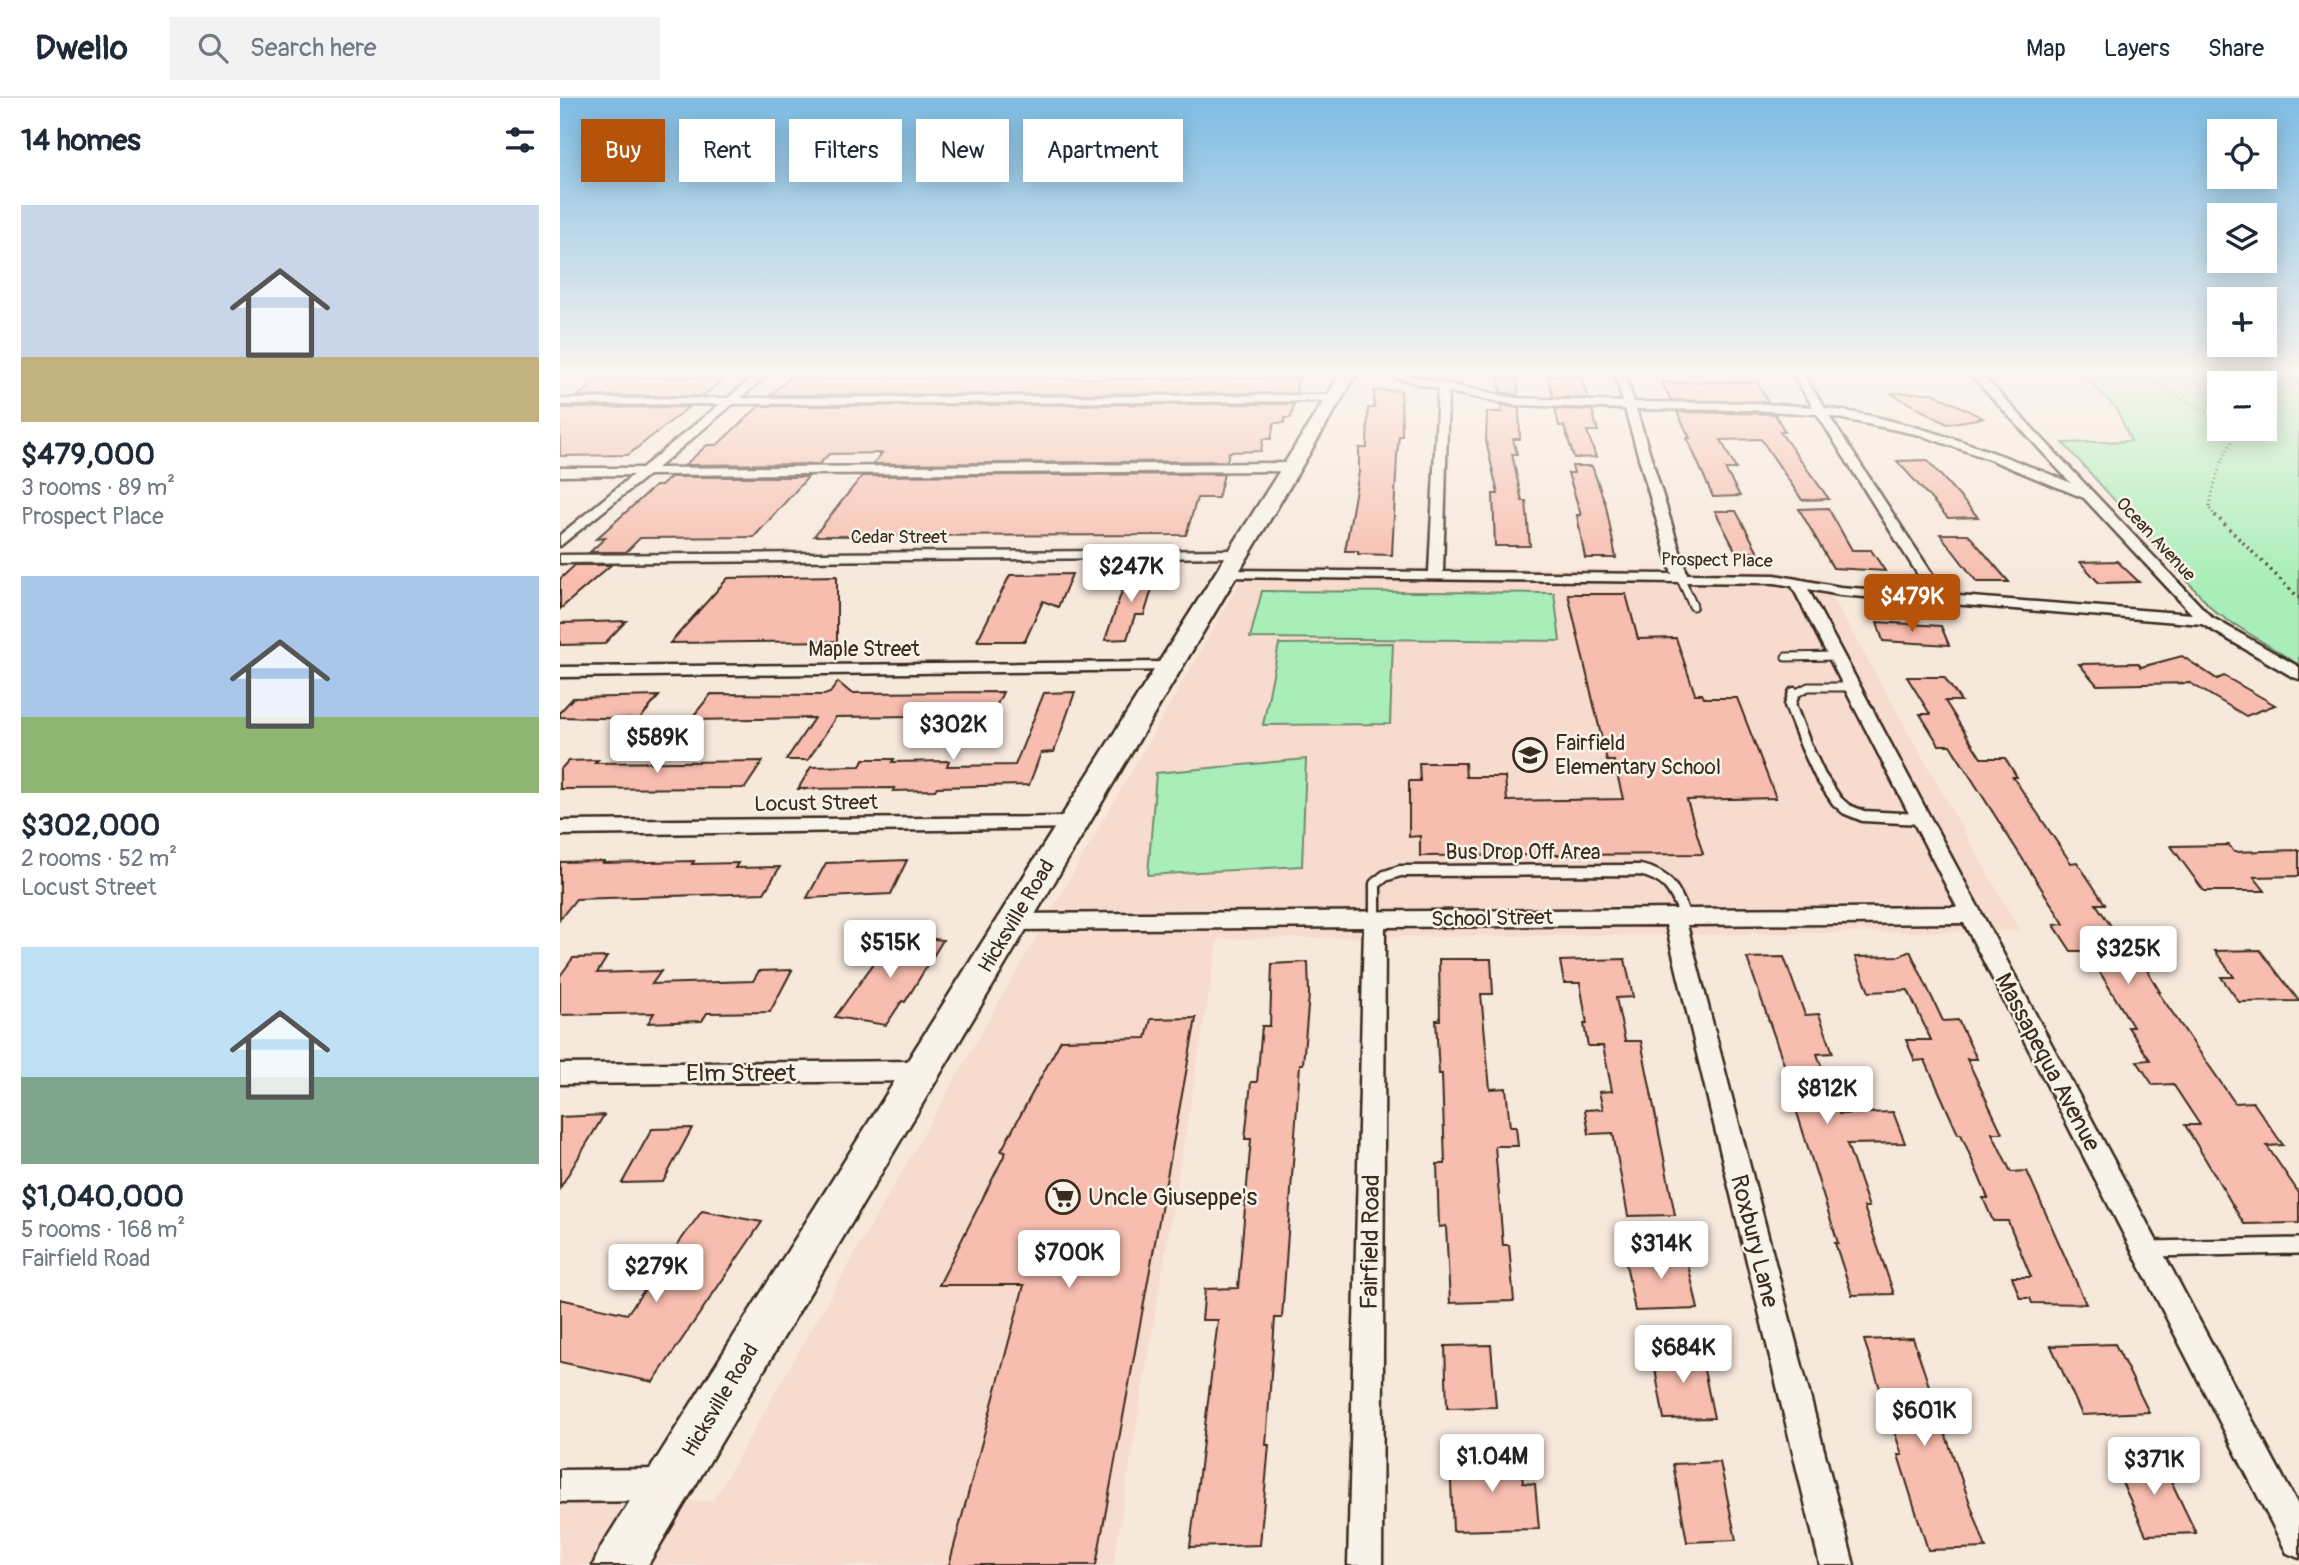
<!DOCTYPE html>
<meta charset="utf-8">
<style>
body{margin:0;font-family:Pangolin,sans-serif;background:#f2f2f3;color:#1f2937;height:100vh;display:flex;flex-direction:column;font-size:26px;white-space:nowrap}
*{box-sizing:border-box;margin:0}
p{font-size:23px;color:#747a83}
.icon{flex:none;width:38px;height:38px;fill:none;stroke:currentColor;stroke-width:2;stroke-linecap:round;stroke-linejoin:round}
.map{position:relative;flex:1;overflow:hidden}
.side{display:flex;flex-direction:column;background:#fff;width:560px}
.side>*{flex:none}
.guide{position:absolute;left:21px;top:21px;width:665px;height:63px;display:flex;gap:14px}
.buttons{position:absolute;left:1647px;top:21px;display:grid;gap:14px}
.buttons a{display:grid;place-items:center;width:70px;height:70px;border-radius:0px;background:#fff;box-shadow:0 4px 18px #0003;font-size:35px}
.price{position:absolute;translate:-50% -60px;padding:0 16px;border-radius:7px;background:#fff;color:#222;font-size:23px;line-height:46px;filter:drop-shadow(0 2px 4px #0008)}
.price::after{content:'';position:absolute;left:50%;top:42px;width:21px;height:16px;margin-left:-10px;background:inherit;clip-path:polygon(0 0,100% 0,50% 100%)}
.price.active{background:#b45309;color:#fff}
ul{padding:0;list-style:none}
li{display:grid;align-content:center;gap:14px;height:371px;padding:0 21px}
li span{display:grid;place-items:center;height:217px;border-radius:0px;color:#555}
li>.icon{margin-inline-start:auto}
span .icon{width:126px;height:126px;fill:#fffc;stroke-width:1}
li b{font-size:30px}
h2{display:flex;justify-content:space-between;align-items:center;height:84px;padding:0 21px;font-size:30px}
.pill{padding:0 24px;border-radius:0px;background:#fff;box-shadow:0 4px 18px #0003;font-size:24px;line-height:63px}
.pill.active{background:#b45309;color:#fff}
header{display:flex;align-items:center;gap:42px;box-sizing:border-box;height:98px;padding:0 35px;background:#fff;border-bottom:2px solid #e0e1e3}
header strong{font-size:33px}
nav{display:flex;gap:38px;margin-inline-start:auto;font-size:24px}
.search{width:490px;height:63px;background:#f2f2f3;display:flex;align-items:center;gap:18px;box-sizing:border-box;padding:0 24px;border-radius:0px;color:#747a83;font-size:26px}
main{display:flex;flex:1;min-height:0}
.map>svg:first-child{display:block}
.built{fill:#f7dbce}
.green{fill:#a9eeb9;stroke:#728c6c;stroke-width:2;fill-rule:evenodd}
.building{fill:#f7bdae;stroke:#3b2a1e;stroke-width:2}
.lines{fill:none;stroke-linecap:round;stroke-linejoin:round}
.service-far2-casing{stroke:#3b2a1e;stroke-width:11}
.service-far1-casing{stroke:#3b2a1e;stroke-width:15}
.service-casing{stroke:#3b2a1e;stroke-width:20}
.minor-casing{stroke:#3b2a1e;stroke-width:5}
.primary-casing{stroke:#3b2a1e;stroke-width:5}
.path-far1{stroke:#3b2a1e;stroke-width:2.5;stroke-dasharray:1 3.5;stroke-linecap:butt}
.path{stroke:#3b2a1e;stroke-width:3.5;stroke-dasharray:2 4.5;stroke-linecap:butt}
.service-far2{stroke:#f7f3e8;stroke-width:7}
.service-far1{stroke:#f7f3e8;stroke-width:10}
.service{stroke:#f7f3e8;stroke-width:15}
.minor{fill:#f7f3e8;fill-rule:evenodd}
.primary{fill:#f7f3e8;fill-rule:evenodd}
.labels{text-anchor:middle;stroke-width:5;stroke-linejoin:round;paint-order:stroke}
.far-street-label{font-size:18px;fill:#3b2a1e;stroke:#f7f3e8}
.street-label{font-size:21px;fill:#3b2a1e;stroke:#f7f3e8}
.poi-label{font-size:21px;fill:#3b2a1e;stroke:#f7f3e8;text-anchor:start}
.near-street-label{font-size:24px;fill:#3b2a1e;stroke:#f7f3e8}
.near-poi-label{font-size:24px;fill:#3b2a1e;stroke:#f7f3e8;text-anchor:start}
</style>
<header>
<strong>Dwello</strong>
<div class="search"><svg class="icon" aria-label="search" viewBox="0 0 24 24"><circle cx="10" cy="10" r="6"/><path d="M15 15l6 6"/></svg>Search here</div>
<nav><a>Map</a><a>Layers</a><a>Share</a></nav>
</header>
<main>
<section class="side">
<h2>14 homes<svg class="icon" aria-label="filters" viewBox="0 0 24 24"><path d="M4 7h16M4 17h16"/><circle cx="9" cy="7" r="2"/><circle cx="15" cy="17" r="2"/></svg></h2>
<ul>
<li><span style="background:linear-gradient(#c9d6e8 70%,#c2b280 0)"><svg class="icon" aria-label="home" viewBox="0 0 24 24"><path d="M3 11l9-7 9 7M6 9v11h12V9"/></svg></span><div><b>$479,000</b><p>3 rooms · 89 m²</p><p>Prospect Place</p></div></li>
<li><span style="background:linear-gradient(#a9c7e8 65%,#8fb573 0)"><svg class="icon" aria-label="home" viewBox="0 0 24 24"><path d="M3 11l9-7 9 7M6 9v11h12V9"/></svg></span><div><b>$302,000</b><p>2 rooms · 52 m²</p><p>Locust Street</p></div></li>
<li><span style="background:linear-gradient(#bfe0f5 60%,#7fa58c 0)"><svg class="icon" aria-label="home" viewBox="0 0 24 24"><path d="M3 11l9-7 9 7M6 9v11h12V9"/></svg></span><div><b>$1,040,000</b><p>5 rooms · 168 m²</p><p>Fairfield Road</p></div></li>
</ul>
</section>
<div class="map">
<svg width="1739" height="1467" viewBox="0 0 1739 1467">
<rect width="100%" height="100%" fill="#f7e8dc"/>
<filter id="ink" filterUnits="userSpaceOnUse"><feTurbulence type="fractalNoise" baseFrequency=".0143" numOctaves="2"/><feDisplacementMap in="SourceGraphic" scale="14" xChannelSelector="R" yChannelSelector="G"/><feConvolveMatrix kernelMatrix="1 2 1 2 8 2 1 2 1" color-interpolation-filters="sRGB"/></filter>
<g filter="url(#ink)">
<path class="built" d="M 689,468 L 1209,473 L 1262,481 L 1460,833 L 658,841 L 553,1467 L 0,1467 L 0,1406 L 153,1403 Z"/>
<g class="green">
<path d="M 1523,277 L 1739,277 L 1739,567 L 1655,514 L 1503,345 L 1571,343 L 1556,310 ZM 1704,285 L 1704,331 L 1659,331 L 1659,285 Z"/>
<path d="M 702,493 L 994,495 L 1000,543 L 690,540 Z"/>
<path d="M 833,545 L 830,626 L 703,627 L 719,546 Z"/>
<path d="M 746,661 L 742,768 L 588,777 L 596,675 Z"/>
</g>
<g class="building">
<path d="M 233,277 L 264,277 L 259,281 L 446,279 L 537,281 L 738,280 L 736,295 L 211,297 Z"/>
<path d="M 938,277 L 957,278 L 958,297 L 940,294 Z"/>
<path d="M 1020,277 L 1028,300 L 993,299 L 988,278 Z"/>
<path d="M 166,279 L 143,298 L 17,298 L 43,280 Z"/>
<path d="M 1168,284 L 1197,284 L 1208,304 L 1111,302 L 1102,285 Z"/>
<path d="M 841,292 L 842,338 L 839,338 L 837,358 L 832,457 L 798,456 L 798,453 L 785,453 L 799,374 L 799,350 L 807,350 L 808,310 L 814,310 L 814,293 Z"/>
<path d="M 1330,295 L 1373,295 L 1423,320 L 1387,326 Z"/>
<path d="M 734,306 L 731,320 L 725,320 L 724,325 L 714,325 L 711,341 L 703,341 L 701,353 L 669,354 L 667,363 L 313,366 L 322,355 L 269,356 L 259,366 L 125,367 L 147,347 L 157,347 L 199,308 Z"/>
<path d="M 941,307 L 959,310 L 960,341 L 953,341 L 957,356 L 952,356 L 962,403 L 966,403 L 970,448 L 935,448 L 933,396 L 938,396 L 926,343 L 927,314 L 942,314 Z"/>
<path d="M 129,309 L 68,357 L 0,358 L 0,310 Z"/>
<path d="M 995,311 L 1032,312 L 1038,333 L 1027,333 L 1036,359 L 1014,360 L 1004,328 L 999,328 Z"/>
<path d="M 1117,314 L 1215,316 L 1225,334 L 1220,334 L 1269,401 L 1242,402 L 1201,341 L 1161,342 L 1176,371 L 1165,371 L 1180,398 L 1153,399 L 1127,340 L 1130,340 Z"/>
<path d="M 1367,362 L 1418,419 L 1388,420 L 1337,363 Z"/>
<path d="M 1012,368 L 1032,368 L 1046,408 L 1056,460 L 1025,460 L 1017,417 L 1021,417 L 1008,375 L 1014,375 Z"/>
<path d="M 664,376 L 658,400 L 637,400 L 626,437 L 254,438 L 302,378 Z"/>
<path d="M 111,379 L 248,379 L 194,439 L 80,440 L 66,454 L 30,454 L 45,440 L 36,441 L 95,388 L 101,388 Z"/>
<path d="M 1268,410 L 1292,452 L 1311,452 L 1325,473 L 1273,470 L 1239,411 Z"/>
<path d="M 1155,413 L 1176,413 L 1198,454 L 1176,454 Z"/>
<path d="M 1380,436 L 1408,436 L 1449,484 L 1417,484 Z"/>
<path d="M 1557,463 L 1579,484 L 1539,485 L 1520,464 Z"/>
<path d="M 15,467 L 51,467 L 0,511 L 0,481 Z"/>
<path d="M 597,475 L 584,517 L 575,517 L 567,541 L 545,542 L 568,476 Z"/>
<path d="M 512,476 L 498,509 L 483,503 L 465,543 L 417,543 L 450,477 Z"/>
<path d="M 277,478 L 277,543 L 110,545 L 168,480 Z"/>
<path d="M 1008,496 L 1066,496 L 1078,541 L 1116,540 L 1135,596 L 1142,596 L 1144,600 L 1177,600 L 1216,700 L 1127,702 L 1143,756 L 860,758 L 860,738 L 849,739 L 849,683 L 860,683 L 859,665 L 905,665 L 906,679 L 945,679 L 947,703 L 1063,701 L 1054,663 L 1047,663 Z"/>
<path d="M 66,523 L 44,546 L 0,547 L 0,525 Z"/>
<path d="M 1317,524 L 1381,528 L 1389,547 L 1323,543 Z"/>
<path d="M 1622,558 L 1657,581 L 1664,578 L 1715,607 L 1686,618 L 1630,585 L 1537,587 L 1519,566 L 1578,565 L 1581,569 Z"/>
<path d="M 1347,579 L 1384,579 L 1401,603 L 1385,603 L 1421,660 L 1445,660 L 1457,679 L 1453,679 L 1511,765 L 1517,764 L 1545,806 L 1536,806 L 1579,869 L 1585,869 L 1600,894 L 1598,894 L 1675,1005 L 1693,1004 L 1723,1047 L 1707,1048 L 1739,1095 L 1739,1125 L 1684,1126 L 1625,1027 L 1640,1027 L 1613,986 L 1593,987 L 1577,963 L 1590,962 L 1568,929 L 1573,929 L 1527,853 L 1511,853 L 1494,827 L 1504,826 L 1390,647 L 1379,647 L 1360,616 L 1370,616 Z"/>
<path d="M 278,584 L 291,595 L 443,594 L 432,617 L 276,619 L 248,662 L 226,662 L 254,620 L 130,622 L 151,596 L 264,597 L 270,595 Z"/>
<path d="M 515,594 L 494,654 L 481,655 L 469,687 L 377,689 L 375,692 L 333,693 L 335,690 L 238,691 L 251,669 L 300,668 L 304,661 L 334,661 L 332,664 L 389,663 L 387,668 L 455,667 L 484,595 Z"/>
<path d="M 99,598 L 80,621 L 0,619 L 0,614 L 13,600 Z"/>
<path d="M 38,662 L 35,665 L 203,663 L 185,690 L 0,691 L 0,672 L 8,663 Z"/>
<path d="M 1669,747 L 1674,754 L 1739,752 L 1739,778 L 1694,779 L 1705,793 L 1644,793 L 1611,748 Z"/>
<path d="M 347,762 L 331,796 L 247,800 L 266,765 Z"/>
<path d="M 44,763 L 43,765 L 134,763 L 132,766 L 178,765 L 175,770 L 220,769 L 204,795 L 16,801 L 0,821 L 0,764 Z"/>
<path d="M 335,836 L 383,842 L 345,904 L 342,903 L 326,927 L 275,919 Z"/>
<path d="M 1700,852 L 1739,903 L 1679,904 L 1661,879 L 1674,879 L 1655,853 Z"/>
<path d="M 1350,853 L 1383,923 L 1398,922 L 1417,961 L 1407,961 L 1442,1035 L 1432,1035 L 1451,1074 L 1467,1073 L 1526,1206 L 1472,1205 L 1470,1200 L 1460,1200 L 1452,1179 L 1471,1179 L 1448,1123 L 1433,1123 L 1423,1100 L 1428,1100 L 1401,1036 L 1398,1036 L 1365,962 L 1355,963 L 1346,942 L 1371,942 L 1348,892 L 1309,894 L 1295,859 L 1340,858 Z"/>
<path d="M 47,859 L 37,875 L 101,873 L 92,886 L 193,883 L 199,873 L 232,872 L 210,914 L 147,915 L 142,923 L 88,925 L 94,915 L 0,917 L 0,878 L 13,860 Z"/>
<path d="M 1224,859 L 1245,917 L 1259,916 L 1273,955 L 1257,956 L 1279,1016 L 1333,1014 L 1345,1045 L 1287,1046 L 1309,1109 L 1304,1109 L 1334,1196 L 1292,1197 L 1275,1145 L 1278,1145 L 1228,986 L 1231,986 L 1187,860 Z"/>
<path d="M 879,861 L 931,861 L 933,896 L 921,896 L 930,991 L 946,990 L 950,1029 L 956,1029 L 958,1048 L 935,1048 L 943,1147 L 949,1147 L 954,1203 L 890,1205 L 886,1128 L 879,1129 L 877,1066 L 885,1066 L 882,976 L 879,976 L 876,922 L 880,922 Z"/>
<path d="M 1065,861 L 1073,899 L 1056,900 L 1065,943 L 1081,943 L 1115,1117 L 1068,1118 L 1053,1035 L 1029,1036 L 1025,1012 L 1043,1011 L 1039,994 L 1052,993 L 1043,948 L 1028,948 L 1024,926 L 1027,926 L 1020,885 L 1004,885 L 1000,863 Z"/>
<path d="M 748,864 L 749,897 L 743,966 L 740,966 L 722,1220 L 715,1220 L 706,1347 L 709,1347 L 700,1447 L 630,1449 L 658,1222 L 642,1222 L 645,1191 L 678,1190 L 691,1041 L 685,1041 L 691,984 L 697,984 L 702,928 L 710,928 L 712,866 Z"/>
<path d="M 636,920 L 536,1467 L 389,1467 L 464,1187 L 379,1187 L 446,1054 L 441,1053 L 501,942 L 586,940 L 591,921 Z"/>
<path d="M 44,1017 L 0,1090 L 0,1019 Z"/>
<path d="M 132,1030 L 103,1084 L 62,1085 L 92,1031 Z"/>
<path d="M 142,1113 L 202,1124 L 93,1284 L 0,1264 L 0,1201 L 67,1216 Z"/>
<path d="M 1125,1153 L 1138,1211 L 1075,1213 L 1064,1155 Z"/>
<path d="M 1353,1240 L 1381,1324 L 1426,1450 L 1368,1452 L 1338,1357 L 1342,1357 L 1304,1242 Z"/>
<path d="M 1555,1246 L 1589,1314 L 1522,1317 L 1491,1248 Z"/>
<path d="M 931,1247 L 936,1309 L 887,1310 L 885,1248 Z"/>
<path d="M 1140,1253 L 1154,1320 L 1104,1321 L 1092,1255 Z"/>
<path d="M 960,1357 L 963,1385 L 975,1386 L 979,1431 L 893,1433 L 890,1358 Z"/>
<path d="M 1600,1360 L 1636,1435 L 1586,1437 L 1552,1362 Z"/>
<path d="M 1160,1364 L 1176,1442 L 1127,1444 L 1113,1366 Z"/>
</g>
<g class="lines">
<g class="service-far2-casing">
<g id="service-far2">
<path d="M 1121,481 L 1133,508"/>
<path d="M 1226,559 L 1276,558"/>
<path d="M 1233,597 L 1248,589 L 1292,589"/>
</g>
</g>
<g class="service-far1-casing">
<g id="service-far1">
<path d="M 1234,595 L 1230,607 L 1246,648 L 1260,678 L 1277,703 L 1286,711 L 1303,718 L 1361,721"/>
<path d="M 815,822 L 815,786 L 825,778 L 840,773 L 1080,772 C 1108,778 1115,792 1125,818"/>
</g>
</g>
<g class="service-casing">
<path id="service" d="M 1590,1151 L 1739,1148"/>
</g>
<g class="minor-casing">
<g id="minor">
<path d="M 195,277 L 207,277 L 181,300 L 773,297 L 778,300 L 773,303 L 173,306 L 97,370 L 731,365 L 737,369 L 731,373 L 88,377 L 0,448 L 0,437 L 73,377 L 0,378 L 0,370 L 82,370 L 160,306 L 0,307 L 0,301 L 168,300 Z"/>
<path d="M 827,277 L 846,277 L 955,300 L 1063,304 L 1055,277 L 1065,277 L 1074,304 L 1189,305 L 1253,309 L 1233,277 L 1243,277 L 1265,310 C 1351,322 1431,352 1511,385 L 1411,277 L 1422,277 L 1651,519 L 1739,569 L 1739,581 L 1733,579 L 1642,526 L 1280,497 L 1248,491 L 1739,1409 L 1739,1460 L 1727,1455 L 1404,825 L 1127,827 L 1294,1467 L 1260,1467 L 1106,827 L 825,829 L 822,1467 L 788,1467 L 804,829 L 453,832 L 446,830 L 442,824 L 446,818 L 453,816 L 1397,809 L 1232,488 L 1215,485 L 661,479 L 659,476 L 666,472 L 869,474 L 878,291 ZM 888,294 L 955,307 L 1065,311 L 1112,476 L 883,474 ZM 1076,311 L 1189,312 L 1257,316 L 1370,496 L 1280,489 L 1215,477 L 1127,476 ZM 1269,318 L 1360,337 L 1426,360 L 1524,400 L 1632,516 L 1386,497 Z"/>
<path d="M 678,452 L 685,456 L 683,459 L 0,465 L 0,457 Z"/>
<path d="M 609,564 L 615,566 L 617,569 L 615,572 L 0,579 L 0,569 Z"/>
<path d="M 513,719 L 520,720 L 523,725 L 520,730 L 0,737 L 0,723 Z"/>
<path d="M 361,963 L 369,966 L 373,973 L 369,980 L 361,983 L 0,986 L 0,966 Z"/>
<path d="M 104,1371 L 115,1376 L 120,1387 L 115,1398 L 104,1403 L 0,1404 L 0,1372 Z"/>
</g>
</g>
<g class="primary-casing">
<path id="primary" d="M 780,277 L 796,277 L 88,1467 L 33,1467 L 41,1449 Z"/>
</g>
<g class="path-far1">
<path d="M 1584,277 L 1605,292 L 1659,319"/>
<path d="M 1656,419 L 1649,410 C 1655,383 1662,351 1682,331"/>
</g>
<path class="path" d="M 1655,417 L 1739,500"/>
<use href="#service-far2" class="service-far2"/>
<use href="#service-far1" class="service-far1"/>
<use href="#service" class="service"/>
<use href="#minor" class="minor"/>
<use href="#primary" class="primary"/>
</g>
</g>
<linearGradient id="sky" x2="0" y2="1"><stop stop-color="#7dbce4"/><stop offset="0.57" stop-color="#fbf5ef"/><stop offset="1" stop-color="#fbf5ef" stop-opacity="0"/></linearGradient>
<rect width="1739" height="483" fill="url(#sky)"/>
<defs>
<g id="school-ring" transform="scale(1.75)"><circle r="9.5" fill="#f7f3e8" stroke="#3b2a1e" stroke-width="1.5"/><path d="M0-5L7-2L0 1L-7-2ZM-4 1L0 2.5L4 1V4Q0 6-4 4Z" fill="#3b2a1e"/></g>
<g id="supermarket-ring" transform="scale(1.75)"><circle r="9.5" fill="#f7f3e8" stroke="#3b2a1e" stroke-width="1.5"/><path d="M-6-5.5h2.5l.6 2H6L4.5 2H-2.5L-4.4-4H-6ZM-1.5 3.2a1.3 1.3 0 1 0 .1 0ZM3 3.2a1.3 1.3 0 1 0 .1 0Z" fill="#3b2a1e"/></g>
</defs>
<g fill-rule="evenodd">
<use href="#school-ring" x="970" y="657"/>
<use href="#supermarket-ring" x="503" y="1099"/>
</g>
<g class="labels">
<g class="far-street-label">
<text x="339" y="445">Cedar Street</text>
<text transform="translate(1596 441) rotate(47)" y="6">Ocean Avenue</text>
<text transform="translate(1157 462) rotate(1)" y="6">Prospect Place</text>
</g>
<g class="street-label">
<text x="304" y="558">Maple Street</text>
<text transform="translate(256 705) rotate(-1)" y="7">Locust Street</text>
<text x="963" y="761">Bus Drop Off Area</text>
<text transform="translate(456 818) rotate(-59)" y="7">Hicksville Road</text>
<text transform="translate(932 820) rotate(-1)" y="7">School Street</text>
<text transform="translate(160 1302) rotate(-59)" y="7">Hicksville Road</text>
</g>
<g class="poi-label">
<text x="995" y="652">Fairfield<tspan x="995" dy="24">Elementary School</tspan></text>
</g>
<g class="near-street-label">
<text transform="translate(1488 964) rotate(62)" y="8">Massapequa Avenue</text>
<text x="181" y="983">Elm Street</text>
<text transform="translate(1195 1143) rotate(76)" y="8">Roxbury Lane</text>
<text transform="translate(810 1144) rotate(-89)" y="8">Fairfield Road</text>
</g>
<g class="near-poi-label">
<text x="528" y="1107">Uncle Giuseppe's</text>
</g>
</g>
</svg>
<div class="buttons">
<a><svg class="icon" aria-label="locate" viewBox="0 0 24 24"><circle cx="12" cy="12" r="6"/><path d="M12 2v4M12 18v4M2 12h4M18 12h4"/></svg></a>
<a><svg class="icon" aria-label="layers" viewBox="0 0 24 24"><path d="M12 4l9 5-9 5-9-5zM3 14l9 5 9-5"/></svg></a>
<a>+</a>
<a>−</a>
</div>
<b class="price" style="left:571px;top:506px">$247K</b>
<b class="price active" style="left:1352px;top:536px">$479K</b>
<b class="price" style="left:393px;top:664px">$302K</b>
<b class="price" style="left:97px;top:677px">$589K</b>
<b class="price" style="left:330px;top:882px">$515K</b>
<b class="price" style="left:1568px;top:888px">$325K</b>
<b class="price" style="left:1267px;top:1028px">$812K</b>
<b class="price" style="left:1101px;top:1183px">$314K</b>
<b class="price" style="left:509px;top:1192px">$700K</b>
<b class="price" style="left:96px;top:1206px">$279K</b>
<b class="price" style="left:1123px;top:1287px">$684K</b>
<b class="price" style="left:1364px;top:1350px">$601K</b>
<b class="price" style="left:932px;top:1396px">$1.04M</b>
<b class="price" style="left:1594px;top:1399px">$371K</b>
<div class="guide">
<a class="pill active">Buy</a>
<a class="pill">Rent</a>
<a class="pill">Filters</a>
<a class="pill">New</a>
<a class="pill">Apartment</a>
</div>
</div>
</main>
